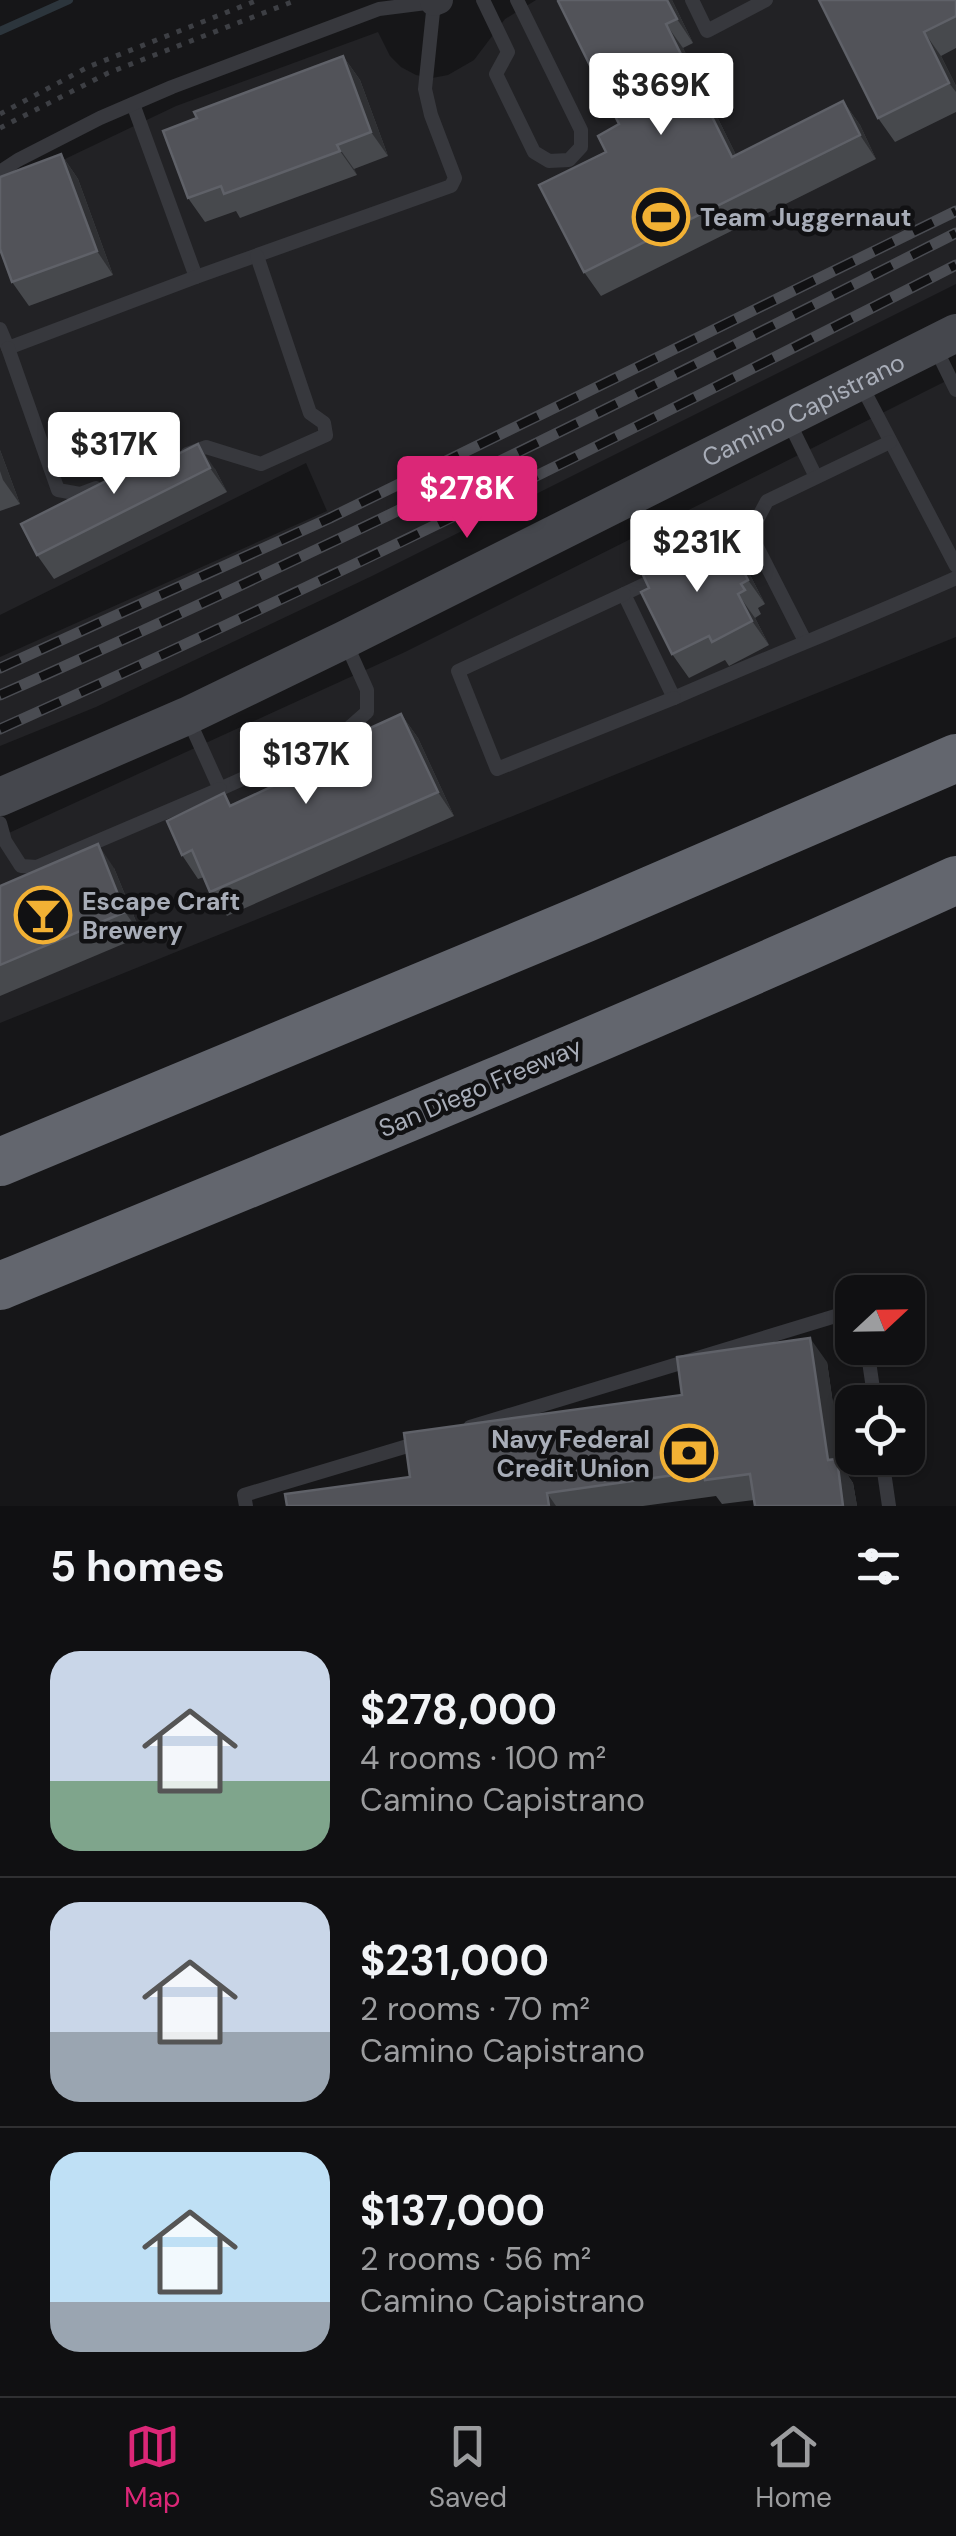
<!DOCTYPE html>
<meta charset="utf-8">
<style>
body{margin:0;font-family:"DM Sans",sans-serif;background:#1e1e20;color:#f1f3f6;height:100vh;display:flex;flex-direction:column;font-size:38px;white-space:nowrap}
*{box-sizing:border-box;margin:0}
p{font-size:32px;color:#9c9d9f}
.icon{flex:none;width:55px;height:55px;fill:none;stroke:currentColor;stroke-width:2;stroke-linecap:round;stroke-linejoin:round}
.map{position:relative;height:1506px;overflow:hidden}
.side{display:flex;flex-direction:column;background:#101012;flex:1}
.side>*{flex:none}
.needle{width:65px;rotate:68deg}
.buttons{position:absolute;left:835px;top:1275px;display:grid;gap:20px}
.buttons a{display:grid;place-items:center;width:90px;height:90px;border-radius:20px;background:#101012;box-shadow:0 2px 8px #0004,0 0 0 2px #303032;font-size:50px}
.price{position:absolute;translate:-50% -85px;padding:0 22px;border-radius:10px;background:#fff;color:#222;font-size:32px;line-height:65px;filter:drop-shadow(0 2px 5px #0008)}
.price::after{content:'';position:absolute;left:50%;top:60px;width:30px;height:22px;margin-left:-15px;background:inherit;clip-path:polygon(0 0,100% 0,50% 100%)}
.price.current{background:#db2777;color:#fff}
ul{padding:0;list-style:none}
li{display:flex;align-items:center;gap:30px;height:250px;padding:0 50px}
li+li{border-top:2px solid #303032}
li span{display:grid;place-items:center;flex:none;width:280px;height:200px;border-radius:30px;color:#555}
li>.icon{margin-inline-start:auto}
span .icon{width:120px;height:120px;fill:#fffc;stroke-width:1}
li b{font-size:42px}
h2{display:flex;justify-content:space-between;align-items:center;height:120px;padding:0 50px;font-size:42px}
.menu{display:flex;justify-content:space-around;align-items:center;height:140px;border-top:2px solid #303032;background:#101012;font-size:28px;color:#9c9d9f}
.menu a{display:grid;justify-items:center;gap:5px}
.menu .current{color:#db2777}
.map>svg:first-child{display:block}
.built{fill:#222225}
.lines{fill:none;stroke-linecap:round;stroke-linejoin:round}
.stream{stroke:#2c353c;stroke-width:8}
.path{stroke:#3d3f44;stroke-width:5;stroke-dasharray:5 8;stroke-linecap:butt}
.lane{stroke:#37383d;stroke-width:14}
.street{stroke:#37383d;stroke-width:28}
.secondary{stroke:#45474d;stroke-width:38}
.highway{stroke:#63666e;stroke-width:48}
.rail-casing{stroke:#4a4c52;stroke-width:11}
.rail{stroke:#111113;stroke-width:8;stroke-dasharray:22;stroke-linecap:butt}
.wall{fill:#47494d}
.shaded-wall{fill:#2f3033}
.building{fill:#525359;stroke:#5f6168;stroke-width:2.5}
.labels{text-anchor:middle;stroke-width:9;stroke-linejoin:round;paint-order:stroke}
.poi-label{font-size:25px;font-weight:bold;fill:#a8adb8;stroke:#111113;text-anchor:start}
.street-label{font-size:25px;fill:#a8adb8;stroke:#111113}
</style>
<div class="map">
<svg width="956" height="1506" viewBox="0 0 956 1506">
<rect width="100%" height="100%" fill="#161618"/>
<g class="built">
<path d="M 536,0 L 956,0 L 956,284 L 372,576 L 96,707 L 0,746 L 0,657 L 327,511 L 306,463 L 0,615 L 0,197 L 67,158 L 176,106 L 378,32 L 390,56 L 401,67 L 416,75 L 432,78 L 448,75 L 474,60 L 505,19 Z"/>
<path d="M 956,376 L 956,637 L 0,1023 L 0,837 L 405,652 Z"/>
</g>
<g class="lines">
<path class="stream" d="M 0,31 L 69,0"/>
<g class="path">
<path d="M 0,114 L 88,67 L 258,0"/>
<path d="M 0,128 L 108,73 L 297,0"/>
</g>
<g class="lane">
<path d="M 483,0 L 508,52 L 496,74 L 534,152 L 549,161 L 569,160 L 581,147 L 581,130 L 517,0"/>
<path d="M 692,0 L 707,31 L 766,0"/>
<path d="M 133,104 L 196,277"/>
<path d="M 0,172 L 18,160 L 100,118 L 172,87 L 379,9 L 434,2 L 425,89 L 431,115 L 455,178 L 451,186 L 196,277 L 8,348 L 0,329"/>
<path d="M 934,345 L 956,390"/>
<path d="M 8,348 L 58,490 L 80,494 L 96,488"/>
<path d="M 859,381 L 956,566"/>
<path d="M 787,418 L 816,477"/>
<path d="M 187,454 L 206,447 L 261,464 L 326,435 L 324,423 L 310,413 L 257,256"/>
<path d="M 750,533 L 805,641"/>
<path d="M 708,553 L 750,533 L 767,501 L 890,442"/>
<path d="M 662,576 L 624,594 L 674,698 C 768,657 862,620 956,578"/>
<path d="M 624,594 L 458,671 L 497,769 L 674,698"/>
<path d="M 187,716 L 220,789 L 342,734 L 367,712 L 367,690 L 345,641"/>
<path d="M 0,823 L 5,841 L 21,866 L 37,867 L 220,789"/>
<path d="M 867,1348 L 875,1402"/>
<path d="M 470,1427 L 852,1311"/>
<path d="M 882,1458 L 889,1506"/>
<path d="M 246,1506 L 244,1495 L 421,1442"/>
</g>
<path class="street" d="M 434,2 L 439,0"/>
<path class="secondary" id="s1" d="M 0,797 L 187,716 L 344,640 L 956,333"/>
<g class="highway">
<path d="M 0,1162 L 586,918 L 956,758"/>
<path d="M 0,1286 C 320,1155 641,1024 956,880"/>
</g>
<g class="rail-casing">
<g id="rail">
<path d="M 0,668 L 330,518 L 956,211"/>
<path d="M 0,695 C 323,552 641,393 956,233"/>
<path d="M 0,729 C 323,584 640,427 956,265"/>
</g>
</g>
<use href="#rail" class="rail"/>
</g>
<g class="wall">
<path d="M 559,0 L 672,0 L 693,43 L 683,48 L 736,155 L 843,101 L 860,125 L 876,159 L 601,296 L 584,272 L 606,152 L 619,124 Z"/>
<path d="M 819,0 L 956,0 L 956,48 L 941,56 L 956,86 L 956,112 L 895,142 L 878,118 Z"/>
<path d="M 343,56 L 360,80 L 388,156 L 354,169 L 357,175 L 240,218 L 236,211 L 205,222 L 188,198 L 197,118 Z"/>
<path d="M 61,154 L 78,179 L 113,275 L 29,306 L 12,282 Z"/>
<path d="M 0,450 L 20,504 L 0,511 Z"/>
<path d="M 178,455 L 215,469 L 227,492 L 54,579 L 37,555 Z"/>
<path d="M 711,540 L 716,547 L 722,544 L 726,550 L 731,547 L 748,571 L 765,604 L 758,608 L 761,614 L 755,618 L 769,645 L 729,666 L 725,660 L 689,678 L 672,654 L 692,549 Z"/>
<path d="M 401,714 L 418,738 L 454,816 L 227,916 L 210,892 L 204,877 L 198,879 L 182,855 L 232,805 L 359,746 Z"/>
<path d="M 114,868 L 142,936 L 0,996 L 0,886 Z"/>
<path d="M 827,1362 L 842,1467 L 853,1483 L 857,1506 L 755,1506 L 754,1500 L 722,1504 L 716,1496 L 643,1506 L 287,1506 L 410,1477 L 682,1395 Z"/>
</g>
<g class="shaded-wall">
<path d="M 667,0 L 672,0 L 693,43 L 677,19 Z"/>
<path d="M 666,24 L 683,48 L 749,181 L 732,157 Z"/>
<path d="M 924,32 L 941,56 L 956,86 L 956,92 L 949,83 Z"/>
<path d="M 343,56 L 360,80 L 388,156 L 371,132 Z"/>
<path d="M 843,101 L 860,125 L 876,159 L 860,135 Z"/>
<path d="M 337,145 L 354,169 L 357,175 L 340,151 Z"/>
<path d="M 61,154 L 78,179 L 113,275 L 97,251 Z"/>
<path d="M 198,444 L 215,469 L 227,492 L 210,468 Z"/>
<path d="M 0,450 L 20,504 L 3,480 L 0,471 Z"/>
<path d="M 731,547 L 748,571 L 765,604 L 748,580 Z"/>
<path d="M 738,594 L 755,618 L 769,645 L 752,621 Z"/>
<path d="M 401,714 L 418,738 L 454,816 L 438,792 Z"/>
<path d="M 98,844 L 114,868 L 142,936 L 125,912 Z"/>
<path d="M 810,1338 L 827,1362 L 842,1467 L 853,1483 L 857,1506 L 843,1506 L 828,1460 Z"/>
<path d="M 547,1493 L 556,1506 L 549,1506 Z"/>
</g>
<g class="building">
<path d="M 559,0 L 667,0 L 677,19 L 666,24 L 732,157 L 843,101 L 860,135 L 584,272 L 539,185 L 606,152 L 598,136 L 619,124 L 558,1 Z"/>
<path d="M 819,0 L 956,0 L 956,16 L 924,32 L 949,83 L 878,118 Z"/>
<path d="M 343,56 L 371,132 L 337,145 L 340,151 L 224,194 L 221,186 L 188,198 L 163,131 L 197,118 L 194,112 Z"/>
<path d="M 61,154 L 97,251 L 12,282 L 0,249 L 0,177 Z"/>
<path d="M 198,444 L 210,468 L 37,555 L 21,524 L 173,447 L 176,455 Z"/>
<path d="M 711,540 L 715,547 L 722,544 L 725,551 L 731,547 L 748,580 L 741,584 L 745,590 L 738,594 L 752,621 L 712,642 L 709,636 L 672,654 L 641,592 L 649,588 L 643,575 L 664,564 L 662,559 L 690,545 L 691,550 Z"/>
<path d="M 401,714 L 438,792 L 210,892 L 192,850 L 182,855 L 167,821 L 224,793 L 230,806 L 359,746 L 355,735 Z"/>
<path d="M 98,844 L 125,912 L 0,965 L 0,886 Z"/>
<path d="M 810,1338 L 828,1460 L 837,1459 L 843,1506 L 755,1506 L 750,1474 L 705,1480 L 703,1471 L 547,1493 L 549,1506 L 287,1506 L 285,1494 L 410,1477 L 404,1433 L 682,1395 L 677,1357 Z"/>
</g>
<defs>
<g id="stadium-ring" transform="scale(2.875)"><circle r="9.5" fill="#111113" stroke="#f2b134" stroke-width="1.5"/><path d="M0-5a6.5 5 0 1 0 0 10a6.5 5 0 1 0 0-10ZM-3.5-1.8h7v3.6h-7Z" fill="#f2b134"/></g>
<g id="bar-ring" transform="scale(2.875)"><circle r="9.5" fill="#111113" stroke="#f2b134" stroke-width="1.5"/><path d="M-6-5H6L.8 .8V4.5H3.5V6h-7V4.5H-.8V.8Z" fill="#f2b134"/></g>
<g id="bank-ring" transform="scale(2.875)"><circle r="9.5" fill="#111113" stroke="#f2b134" stroke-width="1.5"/><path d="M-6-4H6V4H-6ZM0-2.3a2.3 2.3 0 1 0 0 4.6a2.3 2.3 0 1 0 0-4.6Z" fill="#f2b134"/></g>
</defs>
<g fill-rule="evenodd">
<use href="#stadium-ring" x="661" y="217"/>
<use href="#bar-ring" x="43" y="915"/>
<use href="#bank-ring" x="689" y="1453"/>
</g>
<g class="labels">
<g class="poi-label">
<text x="700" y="226">Team Juggernaut</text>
<text x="82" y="910">Escape Craft<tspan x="82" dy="29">Brewery</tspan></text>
<text x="650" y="1448" text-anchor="end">Navy Federal<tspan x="650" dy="29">Credit Union</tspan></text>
</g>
<g class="street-label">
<text dy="9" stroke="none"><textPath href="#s1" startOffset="892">Camino Capistrano</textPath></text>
<text transform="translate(480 1087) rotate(-23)" y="9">San Diego Freeway</text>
</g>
</g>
</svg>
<div class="buttons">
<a><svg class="needle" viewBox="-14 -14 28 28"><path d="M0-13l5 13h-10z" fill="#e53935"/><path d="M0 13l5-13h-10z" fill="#9c9d9f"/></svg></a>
<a><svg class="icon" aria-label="locate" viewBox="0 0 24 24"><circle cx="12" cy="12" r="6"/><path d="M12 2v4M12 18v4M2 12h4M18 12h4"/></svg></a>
</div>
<b class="price" style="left:661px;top:138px">$369K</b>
<b class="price" style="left:114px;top:497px">$317K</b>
<b class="price current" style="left:467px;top:541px">$278K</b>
<b class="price" style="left:697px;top:595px">$231K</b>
<b class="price" style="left:306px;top:807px">$137K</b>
</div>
<section class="side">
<h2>5 homes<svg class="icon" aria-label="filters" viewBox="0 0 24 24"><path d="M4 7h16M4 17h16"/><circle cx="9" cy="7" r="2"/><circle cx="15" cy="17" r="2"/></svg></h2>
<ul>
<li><span style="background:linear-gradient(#c9d6e8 65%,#7fa58c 0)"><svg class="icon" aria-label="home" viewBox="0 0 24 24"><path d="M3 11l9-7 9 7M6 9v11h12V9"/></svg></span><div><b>$278,000</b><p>4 rooms · 100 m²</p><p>Camino Capistrano</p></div></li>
<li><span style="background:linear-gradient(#c9d6e8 65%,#9aa5b1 0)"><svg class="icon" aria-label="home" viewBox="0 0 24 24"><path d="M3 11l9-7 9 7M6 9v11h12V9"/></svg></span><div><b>$231,000</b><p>2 rooms · 70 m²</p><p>Camino Capistrano</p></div></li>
<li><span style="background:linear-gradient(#bfe0f5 75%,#9aa5b1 0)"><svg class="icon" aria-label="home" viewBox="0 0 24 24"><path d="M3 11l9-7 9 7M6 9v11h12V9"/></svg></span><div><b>$137,000</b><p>2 rooms · 56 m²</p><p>Camino Capistrano</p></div></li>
</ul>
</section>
<nav class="menu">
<a class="current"><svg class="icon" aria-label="map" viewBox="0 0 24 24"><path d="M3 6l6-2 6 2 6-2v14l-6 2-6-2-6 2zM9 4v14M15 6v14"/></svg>Map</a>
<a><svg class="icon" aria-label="saved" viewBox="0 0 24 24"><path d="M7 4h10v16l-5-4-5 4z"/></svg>Saved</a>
<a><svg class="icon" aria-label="home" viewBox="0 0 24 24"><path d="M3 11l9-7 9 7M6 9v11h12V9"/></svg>Home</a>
</nav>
